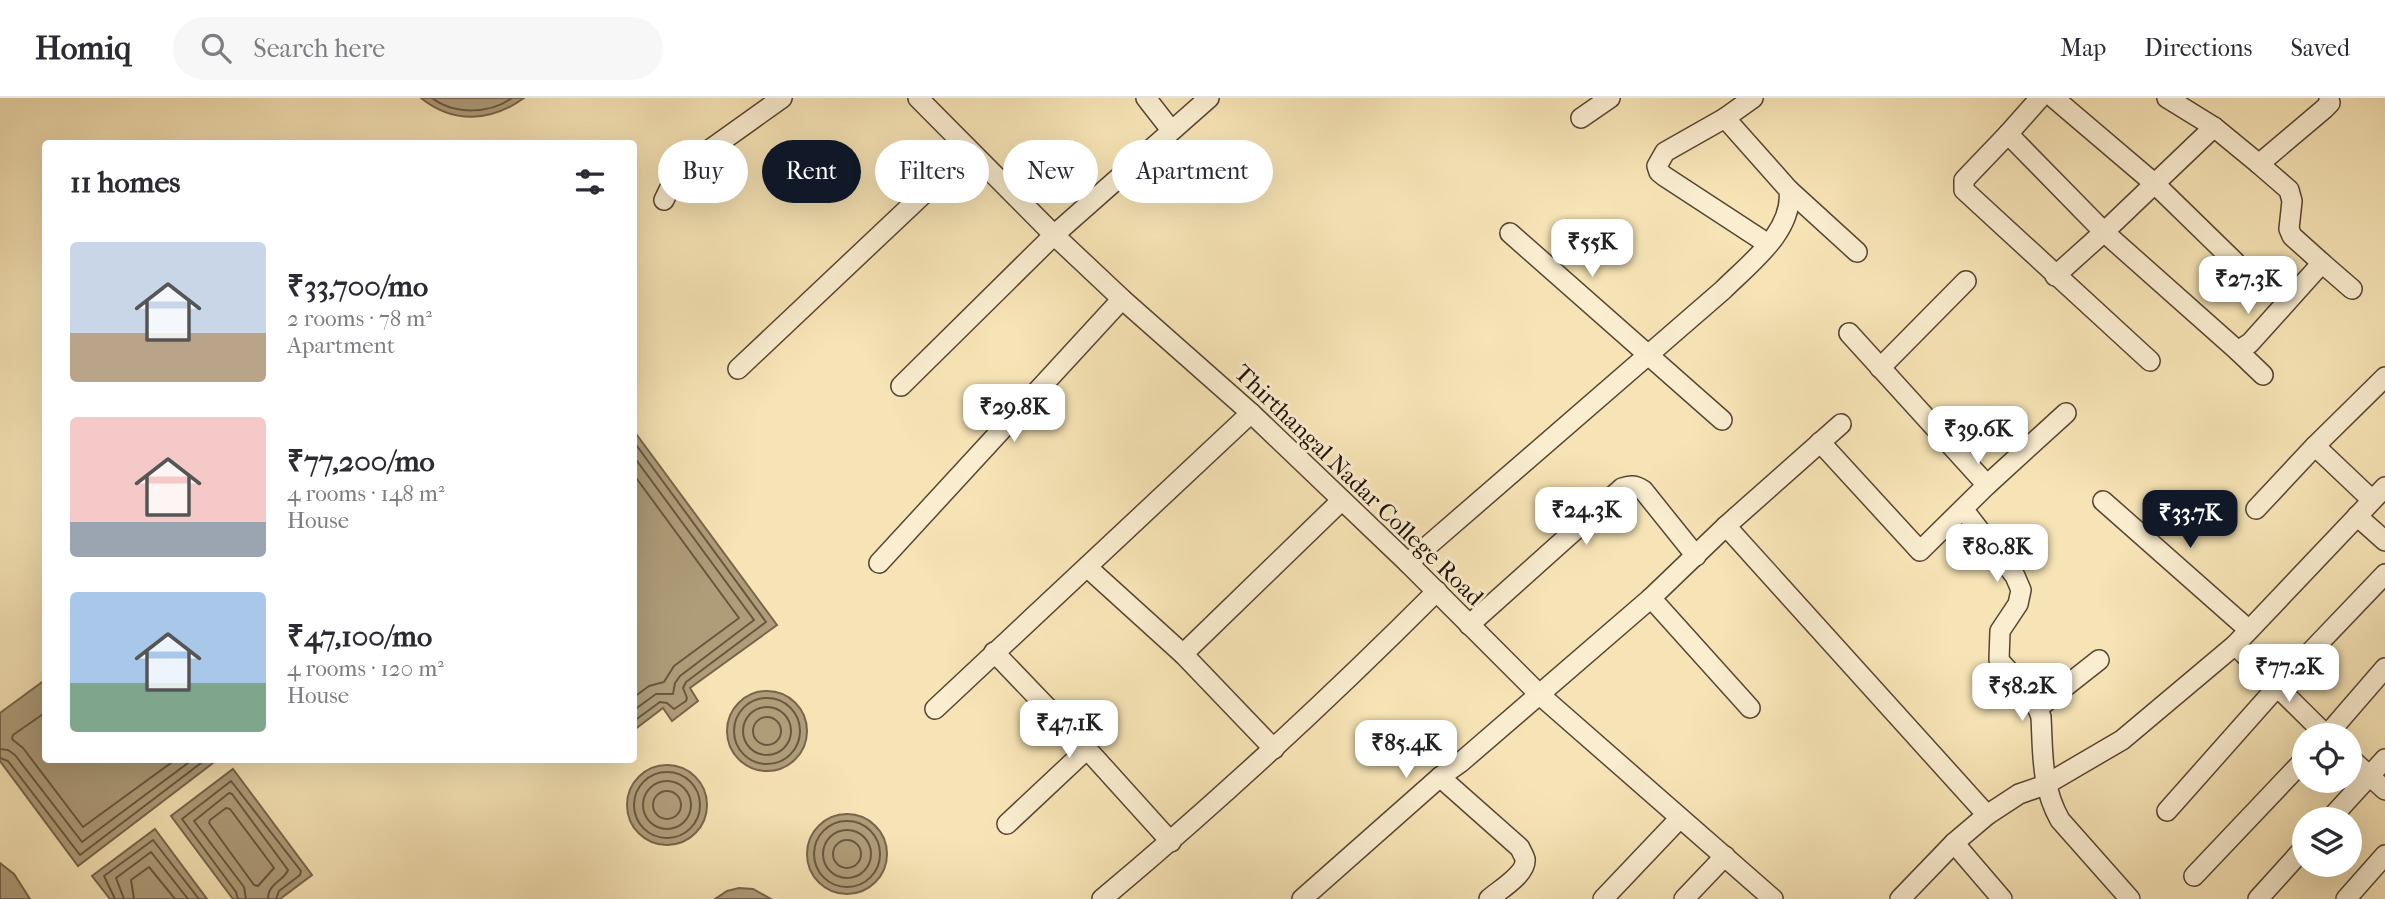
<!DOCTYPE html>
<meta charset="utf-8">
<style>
body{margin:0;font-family:"IM FELL French Canon",serif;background:#f7f7f7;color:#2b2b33;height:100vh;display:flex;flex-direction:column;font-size:26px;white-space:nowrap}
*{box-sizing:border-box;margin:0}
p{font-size:23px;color:#7c7c81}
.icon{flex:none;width:38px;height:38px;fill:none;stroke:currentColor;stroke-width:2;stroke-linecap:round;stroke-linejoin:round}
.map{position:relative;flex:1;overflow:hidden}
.drawer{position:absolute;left:42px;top:42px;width:595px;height:623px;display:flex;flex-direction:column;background:#fff;border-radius:7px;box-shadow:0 7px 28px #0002}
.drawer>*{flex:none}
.banner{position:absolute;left:658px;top:42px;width:665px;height:63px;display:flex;gap:14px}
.buttons{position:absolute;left:2292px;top:625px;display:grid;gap:14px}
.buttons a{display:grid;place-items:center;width:70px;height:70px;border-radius:50%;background:#fff;box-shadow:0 7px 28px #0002;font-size:35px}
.price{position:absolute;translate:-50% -60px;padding:0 16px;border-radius:14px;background:#fff;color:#222;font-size:23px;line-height:46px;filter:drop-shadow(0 2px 4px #0008)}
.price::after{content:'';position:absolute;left:50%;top:42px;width:21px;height:16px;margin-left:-10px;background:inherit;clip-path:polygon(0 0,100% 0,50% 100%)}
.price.current{background:#111827;color:#fff}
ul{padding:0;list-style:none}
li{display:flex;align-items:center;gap:21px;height:175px;padding:0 28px}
li span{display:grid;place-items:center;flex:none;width:196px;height:140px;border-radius:7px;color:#555}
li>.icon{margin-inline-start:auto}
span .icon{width:84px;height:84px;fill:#fffc;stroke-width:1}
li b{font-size:30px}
h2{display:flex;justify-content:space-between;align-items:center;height:84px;padding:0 28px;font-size:30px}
.tag{padding:0 24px;border-radius:32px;background:#fff;box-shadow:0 7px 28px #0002;font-size:24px;line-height:63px}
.tag.current{background:#111827;color:#fff}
header{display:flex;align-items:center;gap:42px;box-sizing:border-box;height:98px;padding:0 35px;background:#fff;border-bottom:2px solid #e1e1e2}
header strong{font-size:33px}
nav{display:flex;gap:38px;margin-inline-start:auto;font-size:24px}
.search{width:490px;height:63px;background:#f7f7f7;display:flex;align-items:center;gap:18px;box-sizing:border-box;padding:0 24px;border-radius:38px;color:#7c7c81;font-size:26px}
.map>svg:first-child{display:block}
.water{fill:#af9d7a;stroke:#77654c;stroke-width:2}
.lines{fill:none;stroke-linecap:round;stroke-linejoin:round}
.shore{stroke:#695840;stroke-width:2}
.minor-casing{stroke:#584633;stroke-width:22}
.minor{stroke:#faedd0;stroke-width:19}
.labels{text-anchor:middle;stroke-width:6;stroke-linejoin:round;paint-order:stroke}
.street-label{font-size:24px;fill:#231207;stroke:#faedd0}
</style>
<header>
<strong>Homiq</strong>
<div class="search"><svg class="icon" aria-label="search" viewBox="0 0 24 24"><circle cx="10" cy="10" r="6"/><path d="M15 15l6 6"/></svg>Search here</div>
<nav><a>Map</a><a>Directions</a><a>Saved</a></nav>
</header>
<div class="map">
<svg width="2385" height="801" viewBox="0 0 2385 801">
<rect width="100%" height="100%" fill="#f7e4b6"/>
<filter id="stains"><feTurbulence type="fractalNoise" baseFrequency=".00286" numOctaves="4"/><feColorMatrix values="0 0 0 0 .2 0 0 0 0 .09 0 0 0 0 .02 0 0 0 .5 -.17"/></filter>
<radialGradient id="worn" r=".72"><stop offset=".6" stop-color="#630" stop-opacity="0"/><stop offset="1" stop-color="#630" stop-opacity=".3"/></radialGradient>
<g class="water">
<path d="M 421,0 L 524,0 C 491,24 453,26 421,0 Z"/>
<path d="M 634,333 L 777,527 L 690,590 L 698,603 L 672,623 L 663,610 L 634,632 Z"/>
<path d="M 45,582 L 46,662 L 211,662 L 213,665 L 78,768 L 0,663 L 0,615 Z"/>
<circle cx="767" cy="633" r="40"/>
<circle cx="667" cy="707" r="40"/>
<path d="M 233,671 L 312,777 L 280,801 L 233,801 L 171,718 Z"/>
<circle cx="847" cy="756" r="40"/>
<path d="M 155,731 L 207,801 L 110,801 L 92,778 Z"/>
<path d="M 0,765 L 14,776 L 30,801 L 0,801 Z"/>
<path d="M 739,790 L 753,791 L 771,801 L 715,801 L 727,793 Z"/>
</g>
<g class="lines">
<g class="shore">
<path d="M 432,0 C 454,17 490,16 512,0"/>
<path d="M 634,344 L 766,524 L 686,584 L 683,590 L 687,600 L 686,603 L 674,611 L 667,605 L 660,604 L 634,623"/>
<path d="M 634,359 L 754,522 L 680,578 L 675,585 L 673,596 L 656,596 L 634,612"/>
<path d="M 634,377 L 739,520 L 674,568 L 664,584 L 649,588 L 634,599"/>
<circle cx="767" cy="633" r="33"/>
<circle cx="767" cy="633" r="24"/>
<path d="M 46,614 L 13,637 L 12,641 L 23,650 L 83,729 L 175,662"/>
<circle cx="767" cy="633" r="14"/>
<path d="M 0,651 L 8,652 L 15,657 L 82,744 L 192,662"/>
<path d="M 0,660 L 8,663 L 80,757 L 205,662"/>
<circle cx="667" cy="707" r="33"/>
<circle cx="667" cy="707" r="24"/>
<circle cx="667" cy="707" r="14"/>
<path d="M 226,710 L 230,711 L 274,770 L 258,788 L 254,787 L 209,725 L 210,722 Z"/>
<circle cx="847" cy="756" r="33"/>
<circle cx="847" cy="756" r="24"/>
<circle cx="847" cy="756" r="14"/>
<path d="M 115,801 L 104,778 L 153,742 L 199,801"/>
<path d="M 124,801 L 116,780 L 151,754 L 188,801"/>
<path d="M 134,801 L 131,782 L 149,769 L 175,801"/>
<path d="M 238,801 L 236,794 L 182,721 L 231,683 L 301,773 L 300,777 L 279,793 L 276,801"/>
<path d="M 246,801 L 244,789 L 194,723 L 229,695 L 232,696 L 288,772 C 283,784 268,785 268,801"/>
</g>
<g class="minor-casing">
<g id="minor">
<path d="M 918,0 L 1054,137 L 1122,201 L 1251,315 L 1408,465 L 1540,597 L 1773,801"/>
<path d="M 1146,0 L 1171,32"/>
<path d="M 2040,0 L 2008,36 L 2104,134 L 2238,253 L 2250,245 L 2322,165 L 2292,138 L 2289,131 L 2292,103 L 2289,92 L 2259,66"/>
<path d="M 2054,0 L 2155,86 L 2235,164"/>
<path d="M 2167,0 L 2214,29 L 2259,66 L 2324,11 L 2330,5 L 2329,0"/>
<path d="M 1581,20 L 1610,0"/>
<path d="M 1725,20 L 1665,54 L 1657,68 L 1659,74 L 1664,78 L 1768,146"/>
<path d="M 2008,36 L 1964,82 L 1964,92 L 2150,263"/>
<path d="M 1789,92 L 1857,154"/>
<path d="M 664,102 L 677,75 L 782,0"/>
<path d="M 1510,135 L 1722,322"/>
<path d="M 2322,165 L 2352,191"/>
<path d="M 2055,178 L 2104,134 L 2214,29"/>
<path d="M 1849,235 L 1987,387"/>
<path d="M 2238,253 L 2263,277"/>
<path d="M 1880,270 L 1966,183"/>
<path d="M 738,271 L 969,53"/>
<path d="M 901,288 L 1054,137 L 1209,0"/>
<path d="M 1820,344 L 1920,453 L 1987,387 L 2066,315"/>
<path d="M 2315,348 L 2372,402"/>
<path d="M 2103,403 L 2249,532"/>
<path d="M 1963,411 L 2015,478 L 2021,492 L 2018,506 L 2000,533 L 1999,562 C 2014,580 2034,596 2041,619 C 2043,656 2041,688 2060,722 L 2130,801"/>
<path d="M 2256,411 L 2315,348 L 2385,279"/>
<path d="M 2357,418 L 2385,443"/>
<path d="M 1726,428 L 1987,717"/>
<path d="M 879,465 L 1122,201"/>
<path d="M 1408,465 L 1723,192 C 1750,165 1794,133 1789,92 L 1725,20 L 1753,0"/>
<path d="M 1087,469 L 1183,556 L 1274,651"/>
<path d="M 1651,500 L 1750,610"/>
<path d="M 1469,527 L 1622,390 C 1630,387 1635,387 1643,392 L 1696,458"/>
<path d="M 2235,547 L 2326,637"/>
<path d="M 994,554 L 1087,651 L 1171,744"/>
<path d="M 1183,556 L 1342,402"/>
<path d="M 2038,610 L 2099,562"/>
<path d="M 935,611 L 1251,315"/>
<path d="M 2327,637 L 2385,570"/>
<path d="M 2350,660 L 2385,692"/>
<path d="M 1440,679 L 1520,750 C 1520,751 1525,759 1525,761 C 1527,776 1499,792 1489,801"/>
<path d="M 2167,713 L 2277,589 L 2385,476"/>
<path d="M 2330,721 L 2385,661"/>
<path d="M 1007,726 L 1087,651"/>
<path d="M 1954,745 L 2002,801"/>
<path d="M 2194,778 L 2305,661"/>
<path d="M 1102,801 C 1218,704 1329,601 1437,493"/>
<path d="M 1302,801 L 1440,679 L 1461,664 L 1651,500 L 1726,428 L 1841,326"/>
<path d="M 1603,801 L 1680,720"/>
<path d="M 1684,801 L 1725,758"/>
<path d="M 1900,801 L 1954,745 L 1987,717 L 2019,696 L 2045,687 L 2122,642 L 2235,547 L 2385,389"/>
<path d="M 2258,801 L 2305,749"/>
<path d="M 2346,801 L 2385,757"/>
</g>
</g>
<use href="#minor" class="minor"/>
</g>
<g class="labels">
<g class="street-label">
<text transform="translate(1359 387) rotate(44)" y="8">Thirthangal Nadar College Road</text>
</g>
</g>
<rect width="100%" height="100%" filter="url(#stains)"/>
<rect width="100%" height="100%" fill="url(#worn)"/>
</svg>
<div class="buttons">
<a><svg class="icon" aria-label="locate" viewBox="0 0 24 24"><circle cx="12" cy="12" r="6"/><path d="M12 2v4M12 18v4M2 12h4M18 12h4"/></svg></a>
<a><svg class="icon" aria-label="layers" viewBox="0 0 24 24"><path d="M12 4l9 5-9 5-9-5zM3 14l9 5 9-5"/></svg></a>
</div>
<b class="price" style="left:1592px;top:181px">₹55K</b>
<b class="price" style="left:2248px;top:218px">₹27.3K</b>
<b class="price" style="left:1014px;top:346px">₹29.8K</b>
<b class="price" style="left:1978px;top:368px">₹39.6K</b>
<b class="price" style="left:1586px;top:449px">₹24.3K</b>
<b class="price current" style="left:2190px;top:452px">₹33.7K</b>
<b class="price" style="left:1997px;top:486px">₹80.8K</b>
<b class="price" style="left:2289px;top:606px">₹77.2K</b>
<b class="price" style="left:2022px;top:625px">₹58.2K</b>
<b class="price" style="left:1069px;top:662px">₹47.1K</b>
<b class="price" style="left:1406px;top:682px">₹85.4K</b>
<div class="banner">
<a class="tag">Buy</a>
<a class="tag current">Rent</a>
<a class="tag">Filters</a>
<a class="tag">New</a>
<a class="tag">Apartment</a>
</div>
<section class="drawer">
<h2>11 homes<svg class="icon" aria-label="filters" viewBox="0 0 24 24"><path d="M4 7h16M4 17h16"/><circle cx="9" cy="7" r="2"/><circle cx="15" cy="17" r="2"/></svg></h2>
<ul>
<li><span style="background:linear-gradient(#c9d6e8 65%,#b9a48a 0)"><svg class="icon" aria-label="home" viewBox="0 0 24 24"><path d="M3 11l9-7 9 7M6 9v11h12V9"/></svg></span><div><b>₹33,700/mo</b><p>2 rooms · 78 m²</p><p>Apartment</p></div></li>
<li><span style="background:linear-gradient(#f6c9c9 75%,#9aa5b1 0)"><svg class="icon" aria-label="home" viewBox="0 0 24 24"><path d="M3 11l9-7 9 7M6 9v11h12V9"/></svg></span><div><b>₹77,200/mo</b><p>4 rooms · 148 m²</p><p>House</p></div></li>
<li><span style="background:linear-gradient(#a9c7e8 65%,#7fa58c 0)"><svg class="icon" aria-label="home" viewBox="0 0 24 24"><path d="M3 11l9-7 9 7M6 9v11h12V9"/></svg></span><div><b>₹47,100/mo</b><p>4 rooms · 120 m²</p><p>House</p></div></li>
</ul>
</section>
</div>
